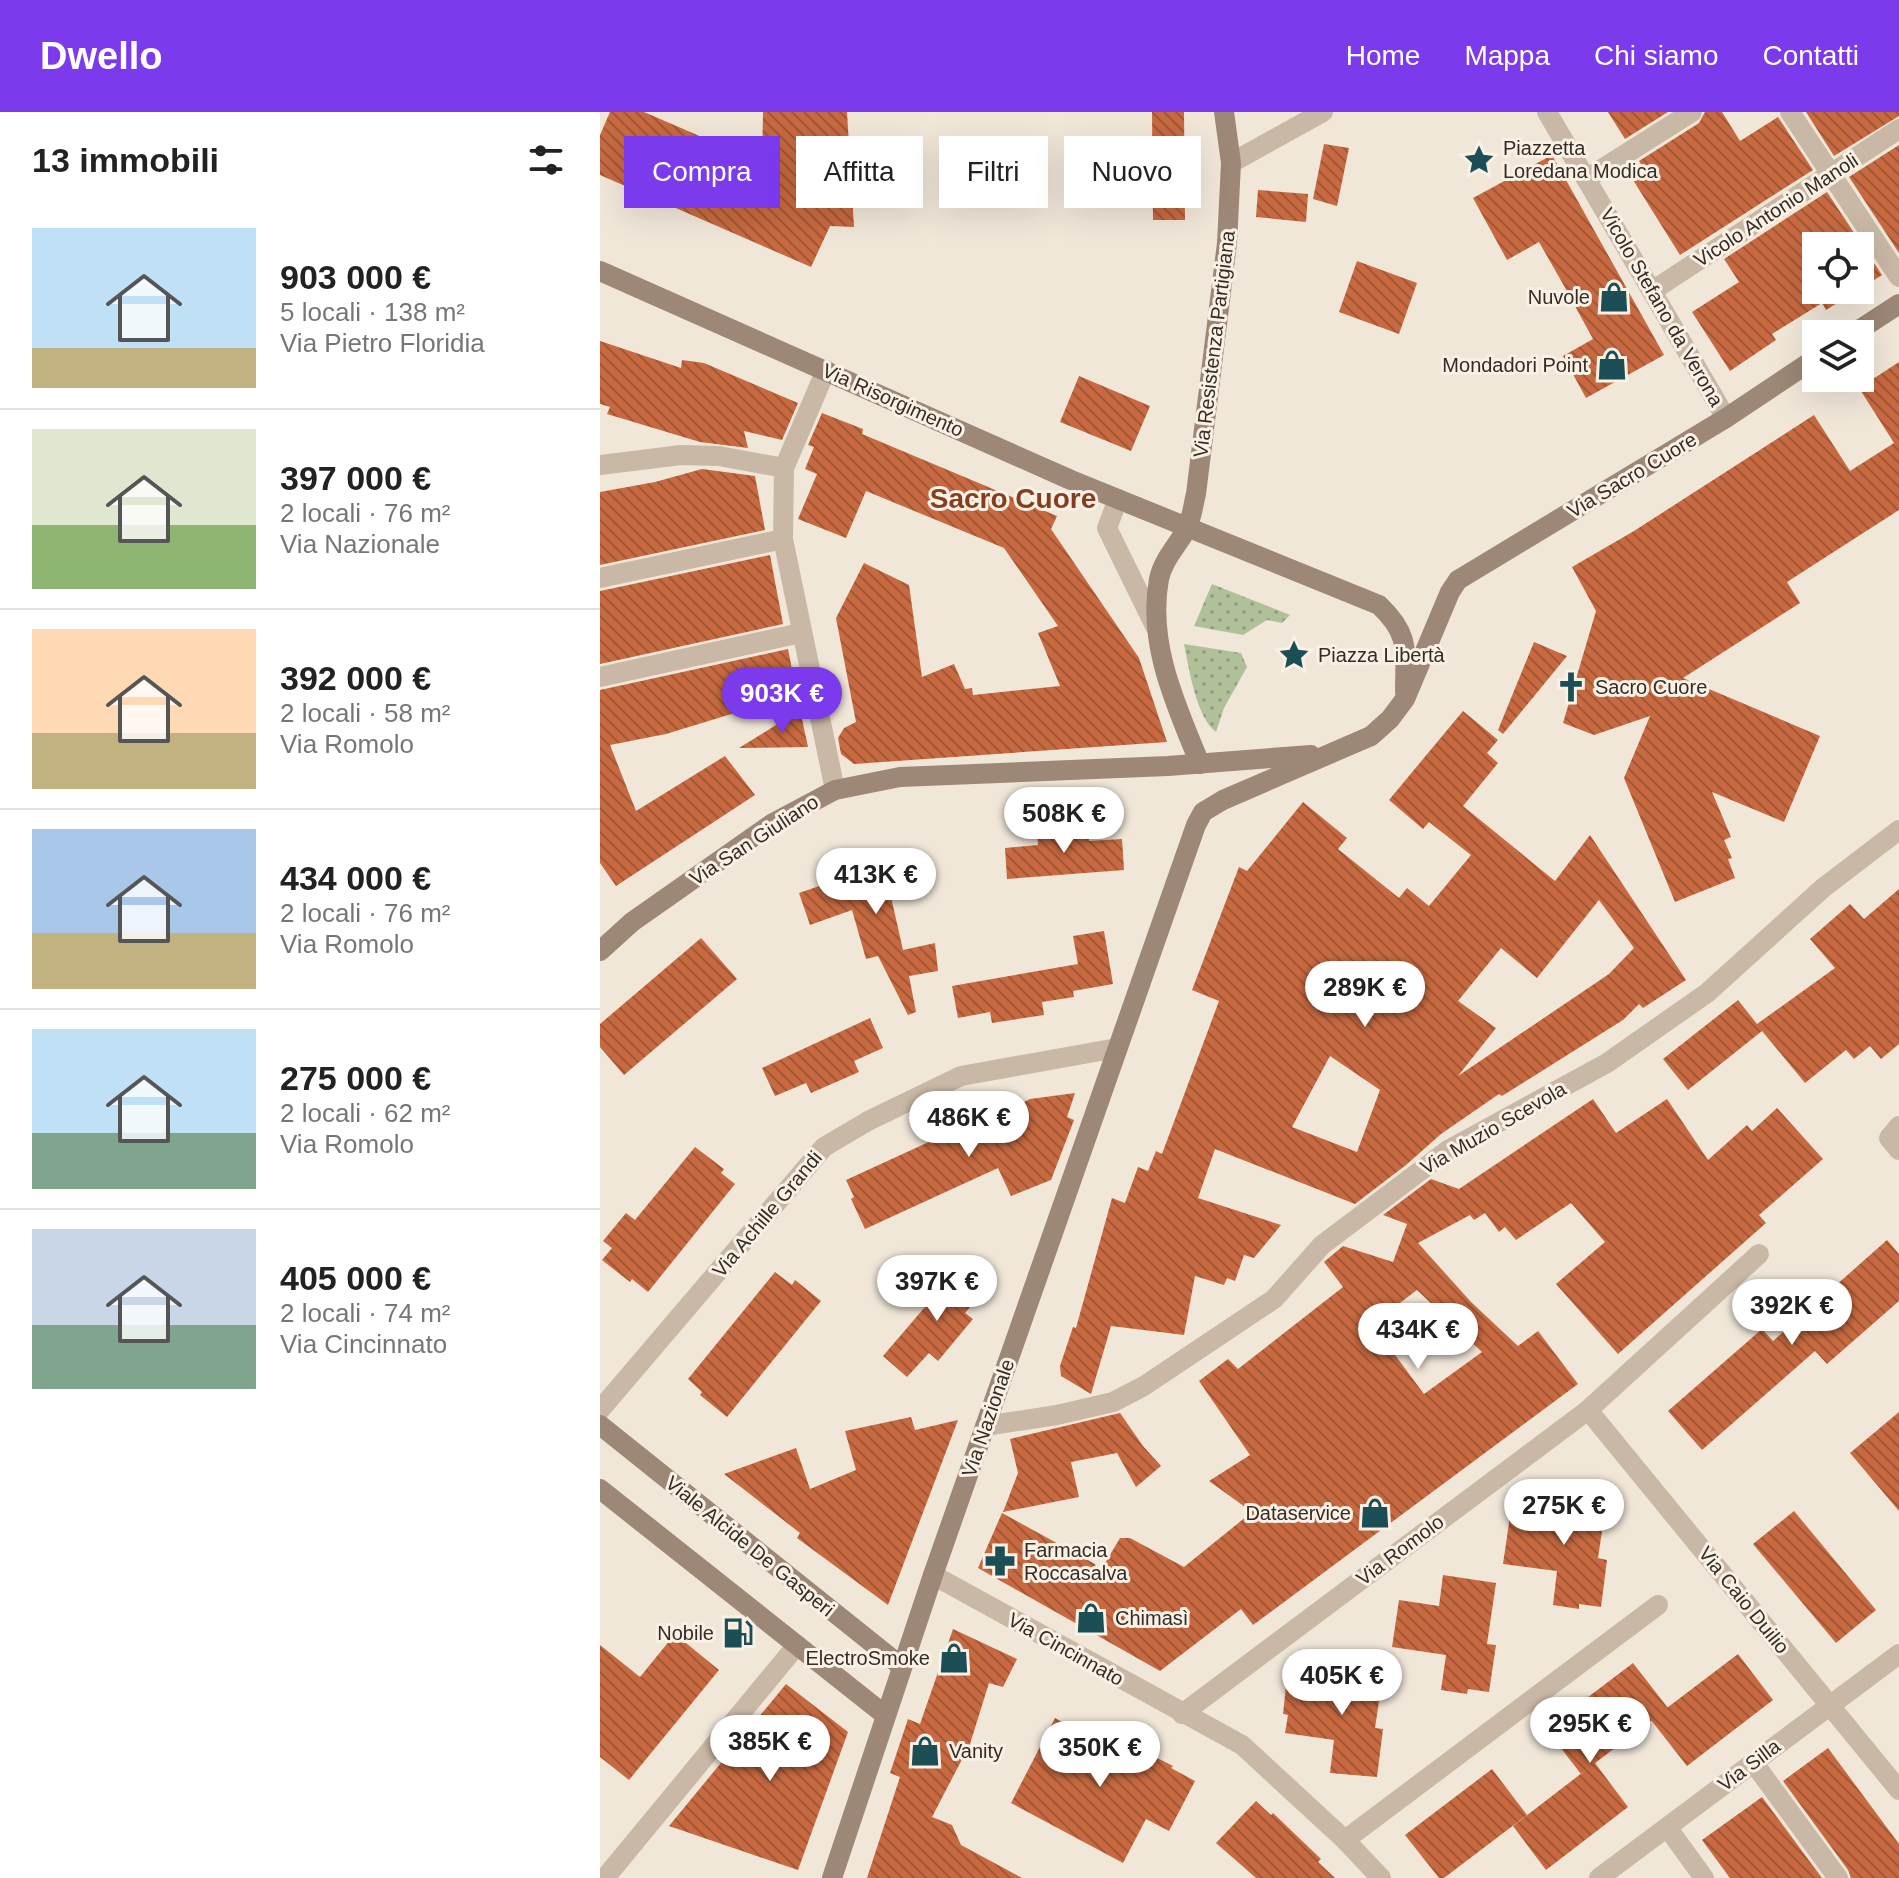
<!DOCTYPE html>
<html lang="it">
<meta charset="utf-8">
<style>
body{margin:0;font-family:Helvetica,sans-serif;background:#f2f2f2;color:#222;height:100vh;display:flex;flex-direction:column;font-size:30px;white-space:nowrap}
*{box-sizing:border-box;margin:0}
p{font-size:26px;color:#767676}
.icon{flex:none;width:44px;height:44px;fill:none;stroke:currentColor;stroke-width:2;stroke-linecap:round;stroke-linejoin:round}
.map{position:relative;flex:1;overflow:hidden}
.panel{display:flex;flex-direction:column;background:#fff;width:600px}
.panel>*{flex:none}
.banner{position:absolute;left:24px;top:24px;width:760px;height:72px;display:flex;gap:16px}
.buttons{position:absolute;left:1202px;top:120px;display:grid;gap:16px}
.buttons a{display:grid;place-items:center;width:72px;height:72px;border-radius:0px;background:#fff;box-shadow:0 8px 32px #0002;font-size:40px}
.price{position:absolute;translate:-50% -68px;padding:0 18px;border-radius:28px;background:#fff;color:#222;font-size:26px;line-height:52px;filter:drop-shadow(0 2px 4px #0008)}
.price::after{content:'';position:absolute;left:50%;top:48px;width:24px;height:18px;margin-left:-12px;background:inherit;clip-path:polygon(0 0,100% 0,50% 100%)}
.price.current{background:#7c3aed;color:#fff}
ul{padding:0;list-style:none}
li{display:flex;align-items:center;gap:24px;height:200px;padding:0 32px}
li+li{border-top:2px solid #e0e0e0}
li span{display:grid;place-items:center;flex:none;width:224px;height:160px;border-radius:0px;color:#555}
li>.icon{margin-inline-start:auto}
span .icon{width:96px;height:96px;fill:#fffc;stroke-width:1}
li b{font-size:34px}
h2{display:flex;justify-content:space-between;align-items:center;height:96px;padding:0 32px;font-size:34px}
.chip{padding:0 28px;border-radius:0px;background:#fff;box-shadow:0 8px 32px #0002;font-size:28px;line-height:72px}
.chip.current{background:#7c3aed;color:#fff}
header{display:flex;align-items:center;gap:48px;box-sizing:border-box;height:112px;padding:0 40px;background:#7c3aed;color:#fff}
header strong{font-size:38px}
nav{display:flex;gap:44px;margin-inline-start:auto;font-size:28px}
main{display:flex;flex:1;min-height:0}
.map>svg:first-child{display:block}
.grass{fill:url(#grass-dots)}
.building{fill:url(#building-back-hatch);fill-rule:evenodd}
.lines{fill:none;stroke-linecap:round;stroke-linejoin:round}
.street{stroke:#c9b8a5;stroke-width:20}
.secondary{stroke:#9d8776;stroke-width:20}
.labels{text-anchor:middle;stroke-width:6;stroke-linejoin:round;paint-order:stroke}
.poi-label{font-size:20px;fill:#352c26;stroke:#f9f1e5;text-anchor:start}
.street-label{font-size:20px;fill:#352c26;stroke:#f9f1e5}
.district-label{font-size:28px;font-weight:bold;fill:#843e1f;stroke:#f9f1e5}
</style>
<header>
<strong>Dwello</strong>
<nav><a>Home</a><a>Mappa</a><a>Chi siamo</a><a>Contatti</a></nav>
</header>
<main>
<section class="panel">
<h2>13 immobili<svg class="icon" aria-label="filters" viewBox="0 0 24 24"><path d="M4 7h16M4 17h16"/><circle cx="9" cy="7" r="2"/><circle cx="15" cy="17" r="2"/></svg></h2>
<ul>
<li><span style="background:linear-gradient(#bfe0f5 75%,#c2b280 0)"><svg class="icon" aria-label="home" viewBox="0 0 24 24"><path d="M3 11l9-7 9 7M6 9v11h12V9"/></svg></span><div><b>903 000 €</b><p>5 locali · 138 m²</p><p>Via Pietro Floridia</p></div></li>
<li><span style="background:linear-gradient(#dfe7d0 60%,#8fb573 0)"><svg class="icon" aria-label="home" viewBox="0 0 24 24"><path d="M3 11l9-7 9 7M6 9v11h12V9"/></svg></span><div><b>397 000 €</b><p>2 locali · 76 m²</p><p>Via Nazionale</p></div></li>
<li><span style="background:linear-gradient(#ffd9b3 65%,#c2b280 0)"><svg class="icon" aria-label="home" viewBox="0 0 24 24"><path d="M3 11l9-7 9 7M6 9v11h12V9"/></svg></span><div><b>392 000 €</b><p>2 locali · 58 m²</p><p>Via Romolo</p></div></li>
<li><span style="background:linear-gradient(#a9c7e8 65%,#c2b280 0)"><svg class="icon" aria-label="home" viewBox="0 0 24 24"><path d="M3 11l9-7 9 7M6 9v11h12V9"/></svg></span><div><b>434 000 €</b><p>2 locali · 76 m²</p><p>Via Romolo</p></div></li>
<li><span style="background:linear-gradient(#bfe0f5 65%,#7fa58c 0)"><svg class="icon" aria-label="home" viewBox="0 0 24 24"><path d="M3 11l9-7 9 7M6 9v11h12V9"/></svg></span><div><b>275 000 €</b><p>2 locali · 62 m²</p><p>Via Romolo</p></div></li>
<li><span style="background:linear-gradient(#c9d6e8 60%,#7fa58c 0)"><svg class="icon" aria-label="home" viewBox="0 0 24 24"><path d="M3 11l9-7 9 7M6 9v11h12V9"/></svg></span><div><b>405 000 €</b><p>2 locali · 74 m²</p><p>Via Cincinnato</p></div></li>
</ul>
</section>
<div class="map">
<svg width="1299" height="1766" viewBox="0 0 1299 1766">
<defs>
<pattern id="grass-dots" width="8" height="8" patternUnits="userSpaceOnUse" patternTransform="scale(2)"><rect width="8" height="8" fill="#b0c099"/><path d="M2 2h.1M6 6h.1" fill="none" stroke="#909c7d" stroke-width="1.8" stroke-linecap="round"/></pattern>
<pattern id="building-back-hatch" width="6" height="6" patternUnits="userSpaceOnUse" patternTransform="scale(2)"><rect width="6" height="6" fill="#c76a41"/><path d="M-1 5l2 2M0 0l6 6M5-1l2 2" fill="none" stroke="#a25736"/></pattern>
</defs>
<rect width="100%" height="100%" fill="#f1e7d9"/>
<g class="grass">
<path d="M 612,472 L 690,503 L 682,511 L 667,508 L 643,523 L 594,514 Z"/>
<path d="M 584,532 L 641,541 L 647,555 L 624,596 L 616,620 C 596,605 589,556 584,532 Z"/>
</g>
<g class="building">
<path d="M 10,0 L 44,0 L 162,51 L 163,0 L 247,0 L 254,115 L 230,114 L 211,155 L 0,63 L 0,23 Z"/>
<path d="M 552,0 L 584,0 L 585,108 L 553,108 Z"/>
<path d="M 1008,0 L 1068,0 L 1025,27 Z"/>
<path d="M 1105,0 L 1122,0 L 1140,29 L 1178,5 L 1213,58 L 1080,143 L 1028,60 L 1041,52 L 1039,49 L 1099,11 Z"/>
<path d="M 1206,0 L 1299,0 L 1299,4 L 1234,44 Z"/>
<path d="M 724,32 L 749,36 L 737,94 L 713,87 Z"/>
<path d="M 1299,33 L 1299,141 L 1249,65 Z"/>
<path d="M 952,43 L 1064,243 L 986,286 L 963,244 L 993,227 L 963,172 L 939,130 L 907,148 L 873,86 Z"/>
<path d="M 658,78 L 708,82 L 706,110 L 656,105 Z"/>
<path d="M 1227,80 L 1282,163 L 1260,177 L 1260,134 L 1216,134 L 1216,178 L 1258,178 L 1226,198 L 1222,191 L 1172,222 L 1176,228 L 1130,259 L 1092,200 L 1139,170 L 1124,147 Z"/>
<path d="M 757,149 L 817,171 L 799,222 L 739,200 Z"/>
<path d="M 0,229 L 81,256 L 82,248 L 104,251 L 198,291 L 182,328 L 144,319 L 148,336 L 100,330 L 7,302 L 10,295 L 0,292 Z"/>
<path d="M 1299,250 L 1299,398 L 1187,470 L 1200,491 L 1083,566 L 1220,624 L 1184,710 L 1112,680 L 1131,725 L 1124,728 L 1132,746 L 1128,747 L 1135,766 L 1075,790 L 1024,666 L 1050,604 L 994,623 L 963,611 L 996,499 L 972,455 L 1034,419 L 1214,303 L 1250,359 L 1294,331 L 1259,276 Z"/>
<path d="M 479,264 L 550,294 L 531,339 L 460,310 Z"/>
<path d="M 222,301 L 263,317 L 262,322 L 457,404 L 451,417 L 539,546 L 567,630 L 254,652 L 241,642 L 238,626 L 244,616 L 256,610 L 236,506 L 264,451 L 309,473 L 322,565 L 354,552 L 365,577 L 372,576 L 373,583 L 460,574 L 438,521 L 458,514 L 404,436 L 266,379 L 246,426 L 198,407 L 217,362 L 205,357 L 214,335 L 208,333 Z"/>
<path d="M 102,357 L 155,364 L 165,418 L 0,453 L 0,380 L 55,370 Z"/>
<path d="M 170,443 L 183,512 L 0,552 L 0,479 Z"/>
<path d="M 934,530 L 967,544 L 903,622 L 898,618 Z"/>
<path d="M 188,537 L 197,582 L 66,622 L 10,633 L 36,699 L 125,644 L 155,683 L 16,774 L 0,751 L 0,578 Z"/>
<path d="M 200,598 L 208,635 L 139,636 Z"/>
<path d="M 863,599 L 898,628 L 887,641 L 898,651 L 863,694 L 955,769 L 990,723 L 1086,868 L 1043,896 L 1039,892 L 1023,908 L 902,984 L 899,982 L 841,1022 L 806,1053 L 755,1092 L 615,1037 L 598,1086 L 681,1113 L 654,1146 L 644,1143 L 635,1169 L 627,1166 L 624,1173 L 595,1164 L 584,1223 L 511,1214 L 491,1282 L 461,1264 L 460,1254 L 473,1215 L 476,1216 L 512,1086 L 525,1091 L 538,1055 L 548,1059 L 556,1039 L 562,1042 L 619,889 L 592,878 L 639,755 L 647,759 L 703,690 L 747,726 L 738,737 L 799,786 L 807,776 L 829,794 L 871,743 L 829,710 L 823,717 L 789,688 ZM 999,788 L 1034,836 L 1009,862 L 858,964 L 896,916 L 858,889 L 901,836 L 937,866 ZM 730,944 L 780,978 L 757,1040 L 692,1015 Z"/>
<path d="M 488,715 L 489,729 L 522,727 L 524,758 L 407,767 L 405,736 L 438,733 L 437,719 Z"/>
<path d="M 313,742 L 324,774 L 291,785 L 303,838 L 335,831 L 338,859 L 309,864 L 316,900 L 308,903 L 278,844 L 266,847 L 252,798 L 210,813 L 199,781 L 231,770 L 227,760 L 277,743 L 280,753 Z"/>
<path d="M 1299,777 L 1299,932 L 1281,947 L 1270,934 L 1254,947 L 1246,938 L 1205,971 L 1162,919 L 1088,978 L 1063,947 L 1138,888 L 1157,912 L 1235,856 L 1210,827 L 1250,792 L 1264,807 Z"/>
<path d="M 504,819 L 513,872 L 473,879 L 474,885 L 442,890 L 444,903 L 392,911 L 390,900 L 358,906 L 352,874 L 478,852 L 473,824 Z"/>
<path d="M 101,826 L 137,867 L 24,963 L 0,935 L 0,912 Z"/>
<path d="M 270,906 L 283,936 L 254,949 L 259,960 L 211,981 L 206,971 L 175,984 L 162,956 Z"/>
<path d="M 475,981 L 467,1005 L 474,1008 L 451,1068 L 411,1084 L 398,1056 L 265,1117 L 251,1087 L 254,1085 L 246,1068 L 370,1011 L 372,1016 L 430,987 Z"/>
<path d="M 993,987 L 1016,1021 L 1067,987 L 1108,1048 L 1147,1013 L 1152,1019 L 1177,996 L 1223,1047 L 1159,1103 L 1166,1111 L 1018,1242 L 956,1172 L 1005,1130 L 971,1091 L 916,1128 L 905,1115 L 899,1120 L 885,1101 L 874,1108 L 870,1103 L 818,1131 L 871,1190 L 918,1234 L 938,1219 L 978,1272 L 653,1513 L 641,1497 L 560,1559 L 378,1456 L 402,1401 L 495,1452 L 498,1463 L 520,1426 L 530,1426 L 584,1455 L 652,1400 L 609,1369 L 650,1343 L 599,1269 L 628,1247 L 638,1257 L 743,1175 L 724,1150 L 743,1134 L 793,1150 L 807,1112 L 783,1103 L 831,1067 L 859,1077 ZM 817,1178 L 882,1240 L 824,1282 L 772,1212 Z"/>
<path d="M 95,1035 L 124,1057 L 121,1061 L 135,1072 L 48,1180 L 32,1167 L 30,1170 L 2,1148 L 12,1136 L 3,1129 L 26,1101 L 35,1108 Z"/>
<path d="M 1287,1128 L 1299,1142 L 1299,1189 L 1227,1252 L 1215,1239 L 1102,1338 L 1068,1299 L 1162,1217 L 1173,1229 Z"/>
<path d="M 360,1154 L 386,1176 L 365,1201 L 373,1207 L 338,1249 L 329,1241 L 307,1265 L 283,1244 Z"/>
<path d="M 175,1160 L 192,1173 L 195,1168 L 221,1189 L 127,1305 L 100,1283 L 102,1280 L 88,1267 Z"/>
<path d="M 1299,1300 L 1299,1399 L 1250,1341 Z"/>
<path d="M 520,1301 L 543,1334 L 561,1354 L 536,1375 L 517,1341 L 471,1350 L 479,1385 L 403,1400 L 418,1361 L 410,1327 Z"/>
<path d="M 311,1305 L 315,1318 L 358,1308 L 288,1493 L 197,1426 L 200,1421 L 124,1362 L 196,1336 L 210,1377 L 256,1358 L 245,1319 Z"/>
<path d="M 954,1378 L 1007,1385 L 998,1446 L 1007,1448 L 1001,1495 L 979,1492 L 979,1497 L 953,1493 L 957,1459 L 903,1452 L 910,1404 L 950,1410 Z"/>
<path d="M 1194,1399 L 1276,1498 L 1236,1531 L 1153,1432 Z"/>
<path d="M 843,1463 L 896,1471 L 887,1532 L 896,1533 L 889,1580 L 868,1577 L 867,1582 L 841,1578 L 846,1543 L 792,1535 L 799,1488 L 839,1494 Z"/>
<path d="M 353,1517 L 417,1547 L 403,1575 L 389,1571 L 370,1632 L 332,1705 L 352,1713 L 361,1733 L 422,1766 L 267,1766 L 300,1665 L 290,1661 L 308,1607 L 320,1612 Z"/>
<path d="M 75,1522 L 119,1558 L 29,1668 L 0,1645 L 0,1533 L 40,1565 Z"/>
<path d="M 1138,1542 L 1173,1588 L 1087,1654 L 1051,1608 Z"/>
<path d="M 731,1549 L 784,1556 L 775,1616 L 783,1617 L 777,1665 L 730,1661 L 734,1628 L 685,1621 L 688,1603 L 683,1602 L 686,1574 L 727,1579 Z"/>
<path d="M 1033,1551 L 1068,1596 L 995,1651 L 1028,1695 L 946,1758 L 913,1714 L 991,1654 L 981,1662 L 946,1617 Z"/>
<path d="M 186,1572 L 248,1620 L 198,1758 L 69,1714 Z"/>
<path d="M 455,1606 L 506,1633 L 512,1623 L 573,1654 L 571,1656 L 595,1669 L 569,1719 L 546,1707 L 523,1751 L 411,1691 Z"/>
<path d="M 1228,1636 L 1299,1732 L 1299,1766 L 1251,1766 L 1248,1758 L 1183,1669 Z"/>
<path d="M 892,1657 L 927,1703 L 844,1766 L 839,1766 L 805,1723 Z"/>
<path d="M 1162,1685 L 1222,1766 L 1130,1766 L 1102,1728 Z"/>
<path d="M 656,1689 L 671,1703 L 673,1701 L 721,1747 L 718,1750 L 735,1766 L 656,1766 L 616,1731 Z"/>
</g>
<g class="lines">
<g class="street">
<path d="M 947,0 L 1126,306"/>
<path d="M 1190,0 L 1299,165"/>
<path d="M 631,51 L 723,0"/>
<path d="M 986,67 L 1092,0"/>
<path d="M 1052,179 L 1299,17"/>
<path d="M 226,258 L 184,356 L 183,427 L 235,678"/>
<path d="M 0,353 L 81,343 L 119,344 L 184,356"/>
<path d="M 518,387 L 507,416 L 556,516"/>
<path d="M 0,466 L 183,427"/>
<path d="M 0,565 L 201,521"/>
<path d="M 1299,1014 L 1289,1026 L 1299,1038"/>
<path d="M 0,1298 L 224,1035 L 268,1009 L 361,964 L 517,936"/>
<path d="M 988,1298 L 1299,1678"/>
<path d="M 385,1314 L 457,1303 L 513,1290 L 544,1274 L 674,1187 L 722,1133 L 848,1038 L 1007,951 L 1107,881 L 1223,776 L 1299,718"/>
<path d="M 333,1463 L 642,1633 L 745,1728 L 781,1766"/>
<path d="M 582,1602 L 988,1298 L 1159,1142"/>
<path d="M 1153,1650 L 1238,1766"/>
<path d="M 1067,1715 L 1104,1766"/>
<path d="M 745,1728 L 1058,1493"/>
<path d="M 5,1766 L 197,1533"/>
<path d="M 999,1766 L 1299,1542"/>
</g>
<g class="secondary">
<path d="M 0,159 L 471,368 L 779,493 C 811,523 805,540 805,580"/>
<path d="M 1253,222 L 1299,192"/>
<path d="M 600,652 C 576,593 547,532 559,467 C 563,448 577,434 586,418 C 592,407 593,393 596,382 L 627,131 L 631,51 L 624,0"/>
<path d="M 0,839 L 32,810 L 173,711 L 235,678 L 300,665 L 568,654 L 711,643"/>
<path d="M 0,1313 L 301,1554"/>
<path d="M 0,1377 L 285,1603"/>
<path d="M 232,1766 L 333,1463 L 596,713 L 603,700 L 623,688 L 771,624 L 790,607 L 805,587 L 850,480 L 858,468 L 1126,306 L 1216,246"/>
</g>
</g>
<defs>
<g id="sight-bare" transform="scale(2.4)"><path d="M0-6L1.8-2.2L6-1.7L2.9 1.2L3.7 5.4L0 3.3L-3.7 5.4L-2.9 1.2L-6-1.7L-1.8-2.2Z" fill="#1c4e56" stroke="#f9f1e5" stroke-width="2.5" paint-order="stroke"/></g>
<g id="shop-bare" transform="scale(2.4)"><path d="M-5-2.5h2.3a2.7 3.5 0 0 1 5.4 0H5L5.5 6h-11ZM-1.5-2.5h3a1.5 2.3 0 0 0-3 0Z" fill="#1c4e56" stroke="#f9f1e5" stroke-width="2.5" paint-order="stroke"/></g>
<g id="church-bare" transform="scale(2.4)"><path d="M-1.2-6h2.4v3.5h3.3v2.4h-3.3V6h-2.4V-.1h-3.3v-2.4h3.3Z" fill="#1c4e56" stroke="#f9f1e5" stroke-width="2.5" paint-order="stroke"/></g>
<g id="pharmacy-bare" transform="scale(2.4)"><path d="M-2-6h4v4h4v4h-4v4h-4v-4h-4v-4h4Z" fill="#1c4e56" stroke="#f9f1e5" stroke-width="2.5" paint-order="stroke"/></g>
<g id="fuel-bare" transform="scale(2.4)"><path d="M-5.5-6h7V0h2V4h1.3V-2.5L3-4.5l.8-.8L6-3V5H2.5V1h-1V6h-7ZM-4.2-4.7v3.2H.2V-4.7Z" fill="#1c4e56" stroke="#f9f1e5" stroke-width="2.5" paint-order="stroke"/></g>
</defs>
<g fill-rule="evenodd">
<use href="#sight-bare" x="879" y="48"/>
<use href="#shop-bare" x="1014" y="185"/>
<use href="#shop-bare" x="1012" y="253"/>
<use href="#sight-bare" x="694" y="543"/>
<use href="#church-bare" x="971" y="575"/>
<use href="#shop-bare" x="775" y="1401"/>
<use href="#pharmacy-bare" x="400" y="1449"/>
<use href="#shop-bare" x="491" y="1506"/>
<use href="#fuel-bare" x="138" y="1521"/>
<use href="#shop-bare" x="354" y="1546"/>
<use href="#shop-bare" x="325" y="1639"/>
</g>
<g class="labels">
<g class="poi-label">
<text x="903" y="43">Piazzetta<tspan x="903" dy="23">Loredana Modica</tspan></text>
<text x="990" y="192" text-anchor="end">Nuvole</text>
<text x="988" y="260" text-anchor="end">Mondadori Point</text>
<text x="718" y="550">Piazza Libertà</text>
<text x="995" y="582">Sacro Cuore</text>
<text x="751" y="1408" text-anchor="end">Dataservice</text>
<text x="424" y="1445">Farmacia<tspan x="424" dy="23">Roccasalva</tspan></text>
<text x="515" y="1513">Chimasì</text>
<text x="114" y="1528" text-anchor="end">Nobile</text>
<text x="330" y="1553" text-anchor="end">ElectroSmoke</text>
<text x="349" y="1646">Vanity</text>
</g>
<g class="street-label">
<text transform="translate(1176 98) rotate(-33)" y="7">Vicolo Antonio Manoli</text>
<text transform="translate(1062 195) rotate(60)" y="7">Vicolo Stefano da Verona</text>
<text transform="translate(614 232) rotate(-83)" y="7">Via Resistenza Partigiana</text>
<text transform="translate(293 288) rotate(24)" y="7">Via Risorgimento</text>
<text transform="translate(1032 363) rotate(-31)" y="7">Via Sacro Cuore</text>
<text transform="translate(154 728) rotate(-33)" y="7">Via San Giuliano</text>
<text transform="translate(893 1016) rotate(-30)" y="7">Via Muzio Scevola</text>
<text transform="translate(167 1102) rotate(-50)" y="7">Via Achille Grandi</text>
<text transform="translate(388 1306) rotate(-71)" y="7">Via Nazionale</text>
<text transform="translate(150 1434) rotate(39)" y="7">Viale Alcide De Gasperi</text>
<text transform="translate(800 1438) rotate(-37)" y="7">Via Romolo</text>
<text transform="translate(1144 1488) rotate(51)" y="7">Via Caio Duilio</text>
<text transform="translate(466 1537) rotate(29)" y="7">Via Cincinnato</text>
<text transform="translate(1149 1653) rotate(-37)" y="7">Via Silla</text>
</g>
<g class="district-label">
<text x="413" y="396">Sacro Cuore</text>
</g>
</g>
</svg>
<div class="buttons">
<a><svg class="icon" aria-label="locate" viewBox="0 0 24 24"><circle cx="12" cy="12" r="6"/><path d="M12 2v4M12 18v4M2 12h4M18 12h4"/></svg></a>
<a><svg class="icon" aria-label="layers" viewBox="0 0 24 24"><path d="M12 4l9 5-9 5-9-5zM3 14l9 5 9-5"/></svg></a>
</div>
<b class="price current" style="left:182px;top:623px">903K €</b>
<b class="price" style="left:464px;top:743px">508K €</b>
<b class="price" style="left:276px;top:804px">413K €</b>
<b class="price" style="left:765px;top:917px">289K €</b>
<b class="price" style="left:369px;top:1047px">486K €</b>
<b class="price" style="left:337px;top:1211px">397K €</b>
<b class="price" style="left:1192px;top:1235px">392K €</b>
<b class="price" style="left:818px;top:1259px">434K €</b>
<b class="price" style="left:964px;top:1435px">275K €</b>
<b class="price" style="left:742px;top:1605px">405K €</b>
<b class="price" style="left:990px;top:1653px">295K €</b>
<b class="price" style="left:170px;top:1671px">385K €</b>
<b class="price" style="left:500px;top:1677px">350K €</b>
<div class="banner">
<a class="chip current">Compra</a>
<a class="chip">Affitta</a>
<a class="chip">Filtri</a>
<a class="chip">Nuovo</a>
</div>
</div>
</main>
